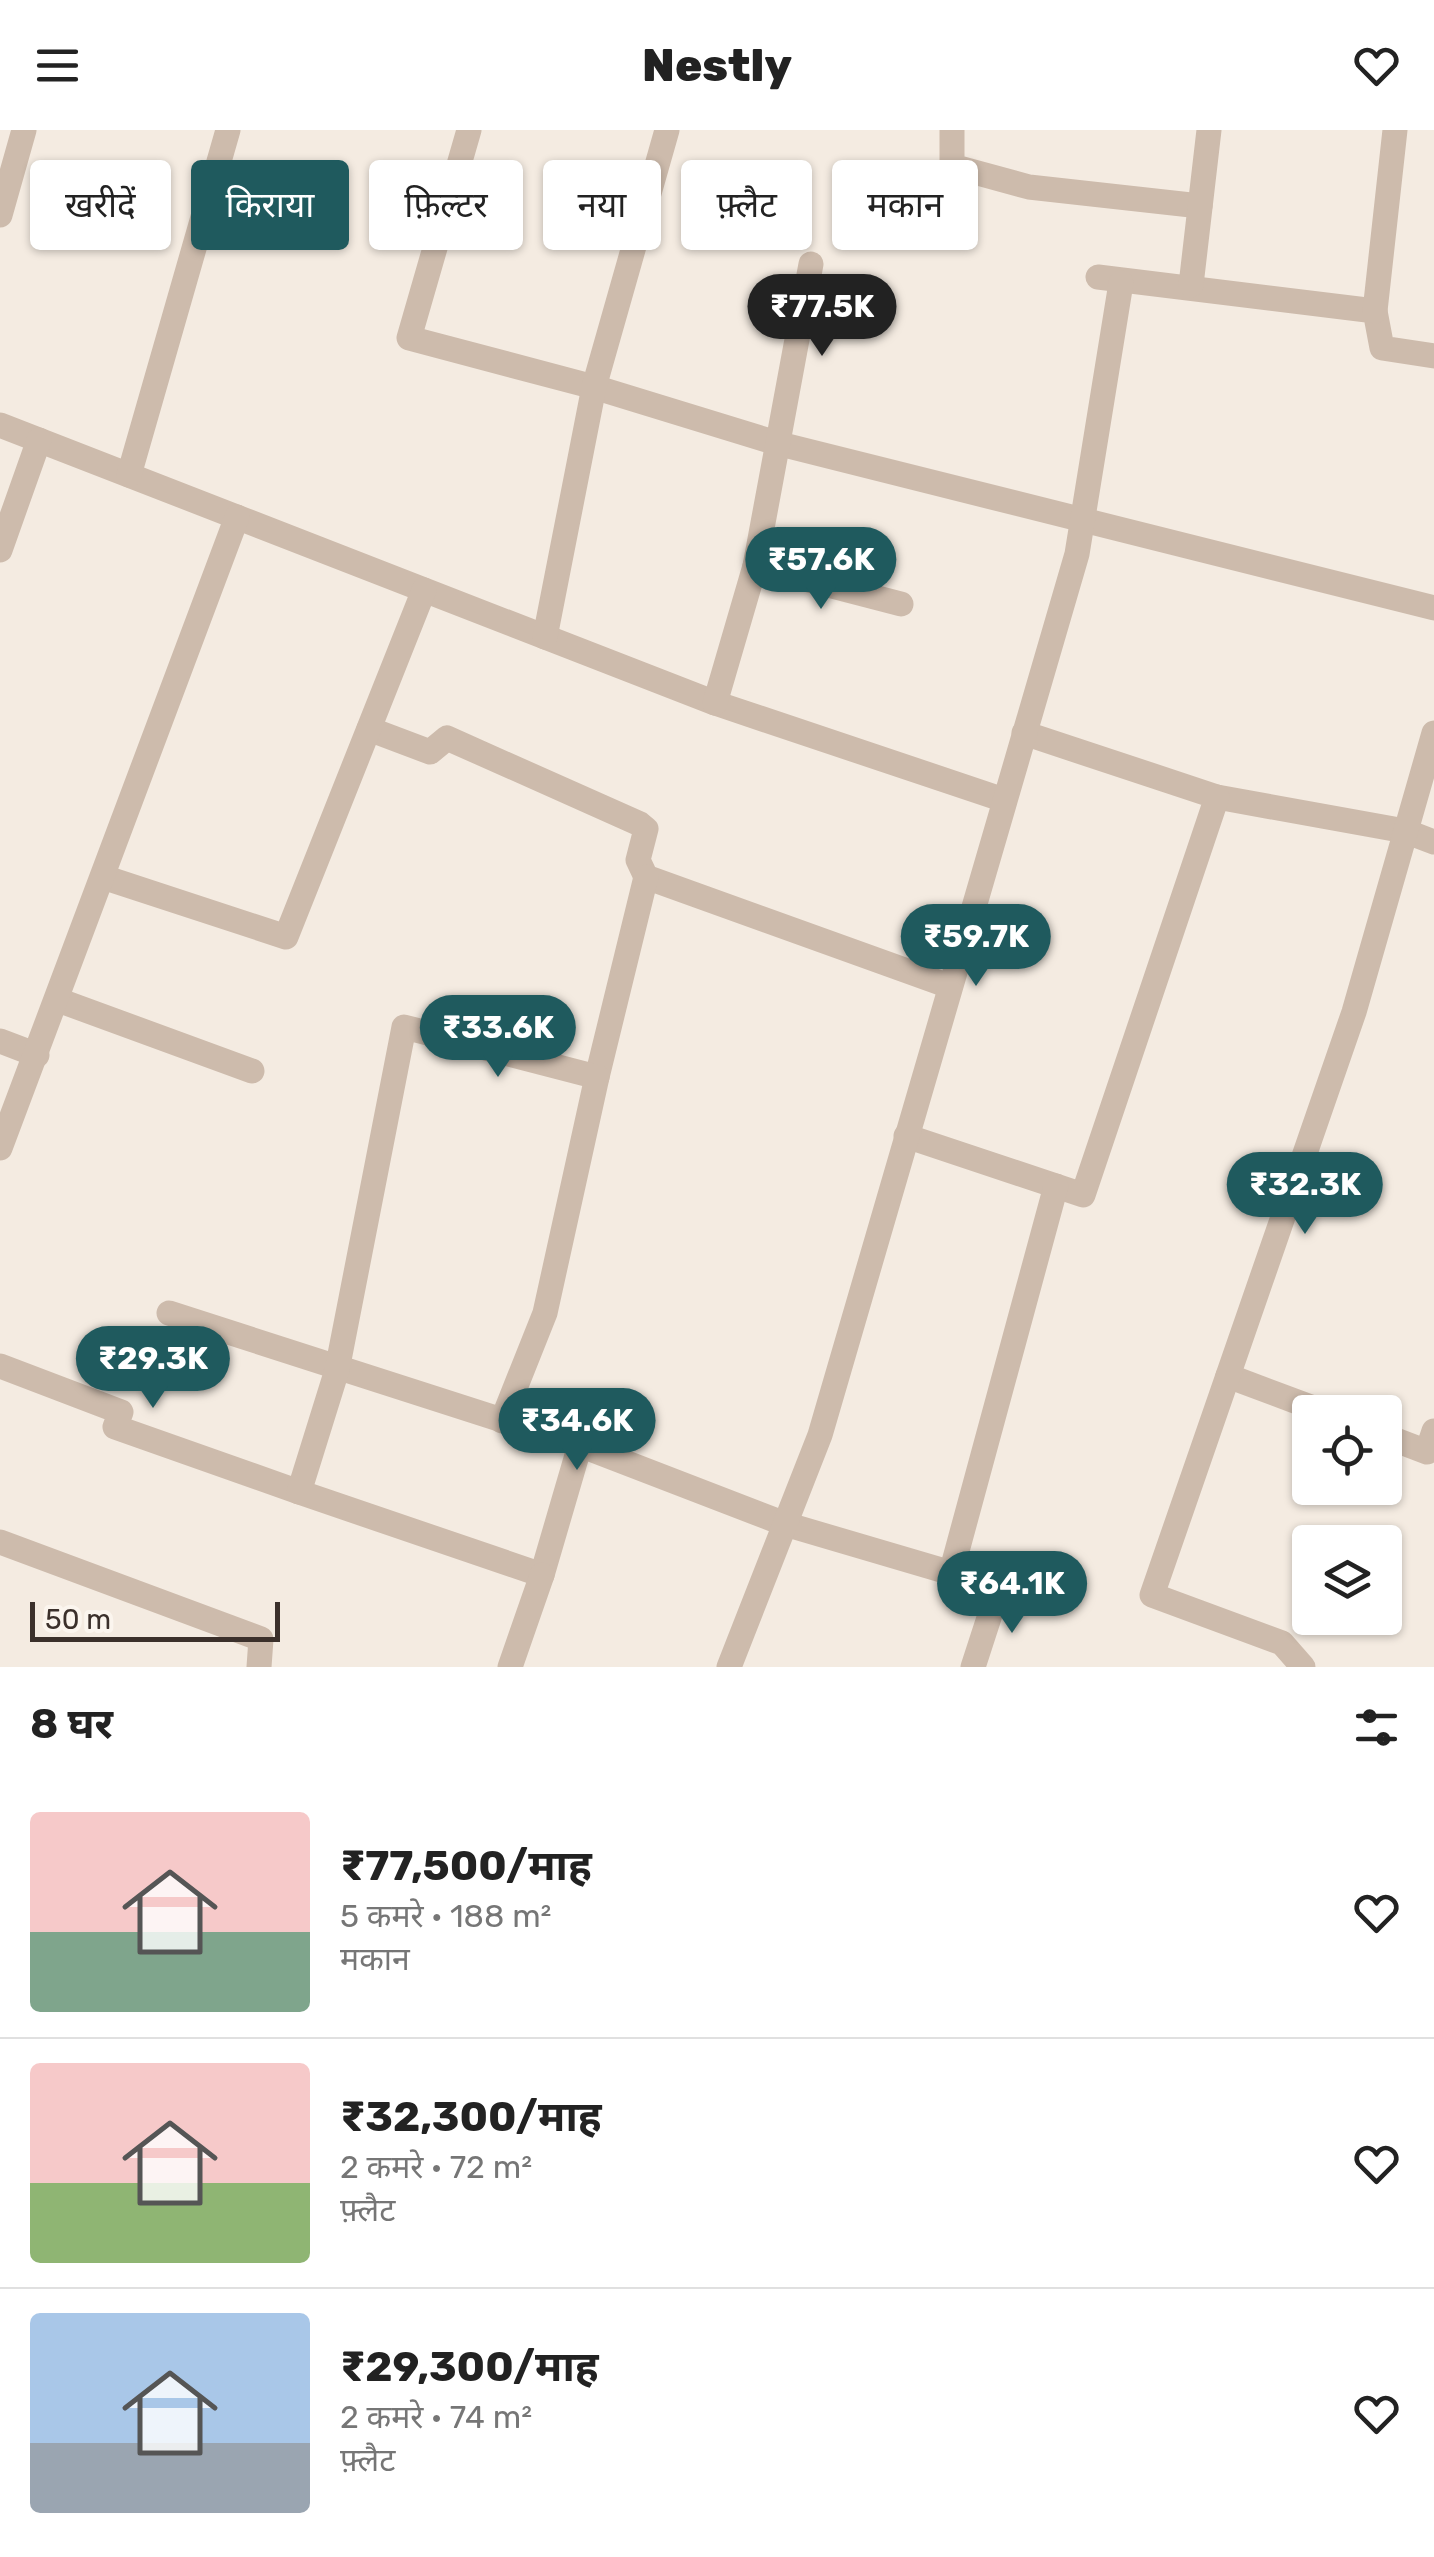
<!DOCTYPE html>
<html lang="hi">
<meta charset="utf-8">
<style>
body{margin:0;font-family:Rubik,"Noto Sans Devanagari",sans-serif;background:#f2f2f2;color:#222;height:100vh;display:flex;flex-direction:column;font-size:38px;white-space:nowrap}
*{box-sizing:border-box;margin:0}
p{font-size:32px;color:#767676}
.icon{flex:none;width:55px;height:55px;fill:none;stroke:currentColor;stroke-width:2;stroke-linecap:round;stroke-linejoin:round}
.map{position:relative;height:1537px;overflow:hidden}
.panel{display:flex;flex-direction:column;background:#fff;flex:1}
.panel>*{flex:none}
.guide{position:absolute;left:30px;top:30px;width:1375px;height:90px;display:flex;gap:20px}
.controls{position:absolute;left:1292px;top:1265px;display:grid;gap:20px}
.controls a{display:grid;place-items:center;width:110px;height:110px;border-radius:10px;background:#fff;box-shadow:0 2px 8px #0004;font-size:50px}
.scale{position:absolute;left:30px;bottom:25px;width:250px;box-sizing:border-box;padding-left:10px;border:5px solid #3b302b;border-top:0;font-size:28px;line-height:35px;white-space:nowrap;color:#3b302b;-webkit-text-stroke:8px #fbf5ee;paint-order:stroke}
.price{position:absolute;translate:-50% -85px;padding:0 22px;border-radius:35px;background:#1f5a5e;color:#fff;font-size:32px;line-height:65px;filter:drop-shadow(0 2px 5px #0008)}
.price::after{content:'';position:absolute;left:50%;top:60px;width:30px;height:22px;margin-left:-15px;background:inherit;clip-path:polygon(0 0,100% 0,50% 100%)}
.price.current{background:#222;color:#fff}
ul{padding:0;list-style:none}
li{display:flex;align-items:center;gap:30px;height:250px;padding:0 30px}
li+li{border-top:2px solid #e0e0e0}
li span{display:grid;place-items:center;flex:none;width:280px;height:200px;border-radius:10px;color:#555}
li>.icon{margin-inline-start:auto}
span .icon{width:120px;height:120px;fill:#fffc;stroke-width:1}
li b{font-size:42px}
h2{display:flex;justify-content:space-between;align-items:center;height:120px;padding:0 30px;font-size:42px}
.chip{padding:0 35px;border-radius:10px;background:#fff;box-shadow:0 2px 8px #0004;font-size:35px;line-height:90px}
.chip.current{background:#1f5a5e;color:#fff}
header{display:flex;justify-content:space-between;align-items:center;height:130px;padding:0 30px;background:#fff;font-size:45px;font-weight:800}
.map>svg:first-child{display:block}
.lines{fill:none;stroke-linecap:round;stroke-linejoin:round}
.street{stroke:#cdbbac;stroke-width:25}
</style>
<header><svg class="icon" aria-label="menu" viewBox="0 0 24 24"><path d="M4 6h16M4 12h16M4 18h16"/></svg>Nestly<svg class="icon" aria-label="heart" viewBox="0 0 24 24"><path d="M12 20l-8-8c-3-5 5-10 8-4 3-6 11-1 8 4z"/></svg></header>
<div class="map">
<svg width="1434" height="1537" viewBox="0 0 1434 1537">
<rect width="100%" height="100%" fill="#f4ebe1"/>
<g class="lines">
<g class="street">
<path d="M 469,0 L 409,208 L 594,257 L 780,314 L 1434,478"/>
<path d="M 952,0 L 952,36 L 1029,57 L 1200,76"/>
<path d="M 0,85 L 24,0"/>
<path d="M 1098,147 L 1375,181 L 1382,218 L 1434,226"/>
<path d="M 1191,155 L 1209,0"/>
<path d="M 1375,181 L 1395,0"/>
<path d="M 0,295 L 715,573 L 1004,670"/>
<path d="M 129,345 L 228,0"/>
<path d="M 0,420 L 39,310"/>
<path d="M 755,436 L 901,474"/>
<path d="M 545,507 L 594,257 L 667,0"/>
<path d="M 715,573 L 755,436 L 811,134"/>
<path d="M 369,599 L 430,622 L 447,608 L 640,694 L 646,699 L 638,730 L 646,747 L 949,856"/>
<path d="M 1217,667 L 1405,701 L 1434,712"/>
<path d="M 103,747 L 286,807 L 424,460"/>
<path d="M 58,870 L 252,941"/>
<path d="M 0,911 L 37,925"/>
<path d="M 597,947 L 646,747"/>
<path d="M 906,1006 L 1083,1065 L 1217,667 L 1024,603"/>
<path d="M 0,1018 L 237,387"/>
<path d="M 169,1183 L 580,1315 L 785,1394 L 999,1457 L 973,1537"/>
<path d="M 0,1236 L 121,1282 L 115,1297 L 299,1362"/>
<path d="M 1228,1246 L 1324,1282"/>
<path d="M 502,1291 L 545,1183 L 597,947 L 404,897 L 337,1240 L 299,1362 L 542,1445 L 580,1315"/>
<path d="M 1385,1306 L 1427,1322 L 1434,1301"/>
<path d="M 0,1412 L 261,1509 L 259,1537"/>
<path d="M 951,1443 L 1056,1056"/>
<path d="M 510,1537 L 542,1445"/>
<path d="M 729,1537 L 820,1305 L 1077,424 L 1121,153"/>
<path d="M 1303,1537 L 1282,1513 L 1152,1465 L 1354,882 L 1434,603"/>
</g>
</g>
</svg>
<div class="controls">
<a><svg class="icon" aria-label="locate" viewBox="0 0 24 24"><circle cx="12" cy="12" r="6"/><path d="M12 2v4M12 18v4M2 12h4M18 12h4"/></svg></a>
<a><svg class="icon" aria-label="layers" viewBox="0 0 24 24"><path d="M12 4l9 5-9 5-9-5zM3 14l9 5 9-5"/></svg></a>
</div>
<div class="scale">50 m</div>
<b class="price current" style="left:822px;top:229px">₹77.5K</b>
<b class="price" style="left:821px;top:482px">₹57.6K</b>
<b class="price" style="left:976px;top:859px">₹59.7K</b>
<b class="price" style="left:498px;top:950px">₹33.6K</b>
<b class="price" style="left:1305px;top:1107px">₹32.3K</b>
<b class="price" style="left:153px;top:1281px">₹29.3K</b>
<b class="price" style="left:577px;top:1343px">₹34.6K</b>
<b class="price" style="left:1012px;top:1506px">₹64.1K</b>
<div class="guide">
<a class="chip">खरीदें</a>
<a class="chip current">किराया</a>
<a class="chip">फ़िल्टर</a>
<a class="chip">नया</a>
<a class="chip">फ़्लैट</a>
<a class="chip">मकान</a>
</div>
</div>
<section class="panel">
<h2>8 घर<svg class="icon" aria-label="filters" viewBox="0 0 24 24"><path d="M4 7h16M4 17h16"/><circle cx="9" cy="7" r="2"/><circle cx="15" cy="17" r="2"/></svg></h2>
<ul>
<li><span style="background:linear-gradient(#f6c9c9 60%,#7fa58c 0)"><svg class="icon" aria-label="home" viewBox="0 0 24 24"><path d="M3 11l9-7 9 7M6 9v11h12V9"/></svg></span><div><b>₹77,500/माह</b><p>5 कमरे · 188 m²</p><p>मकान</p></div><svg class="icon" aria-label="heart" viewBox="0 0 24 24"><path d="M12 20l-8-8c-3-5 5-10 8-4 3-6 11-1 8 4z"/></svg></li>
<li><span style="background:linear-gradient(#f6c9c9 60%,#8fb573 0)"><svg class="icon" aria-label="home" viewBox="0 0 24 24"><path d="M3 11l9-7 9 7M6 9v11h12V9"/></svg></span><div><b>₹32,300/माह</b><p>2 कमरे · 72 m²</p><p>फ़्लैट</p></div><svg class="icon" aria-label="heart" viewBox="0 0 24 24"><path d="M12 20l-8-8c-3-5 5-10 8-4 3-6 11-1 8 4z"/></svg></li>
<li><span style="background:linear-gradient(#a9c7e8 65%,#9aa5b1 0)"><svg class="icon" aria-label="home" viewBox="0 0 24 24"><path d="M3 11l9-7 9 7M6 9v11h12V9"/></svg></span><div><b>₹29,300/माह</b><p>2 कमरे · 74 m²</p><p>फ़्लैट</p></div><svg class="icon" aria-label="heart" viewBox="0 0 24 24"><path d="M12 20l-8-8c-3-5 5-10 8-4 3-6 11-1 8 4z"/></svg></li>
</ul>
</section>
